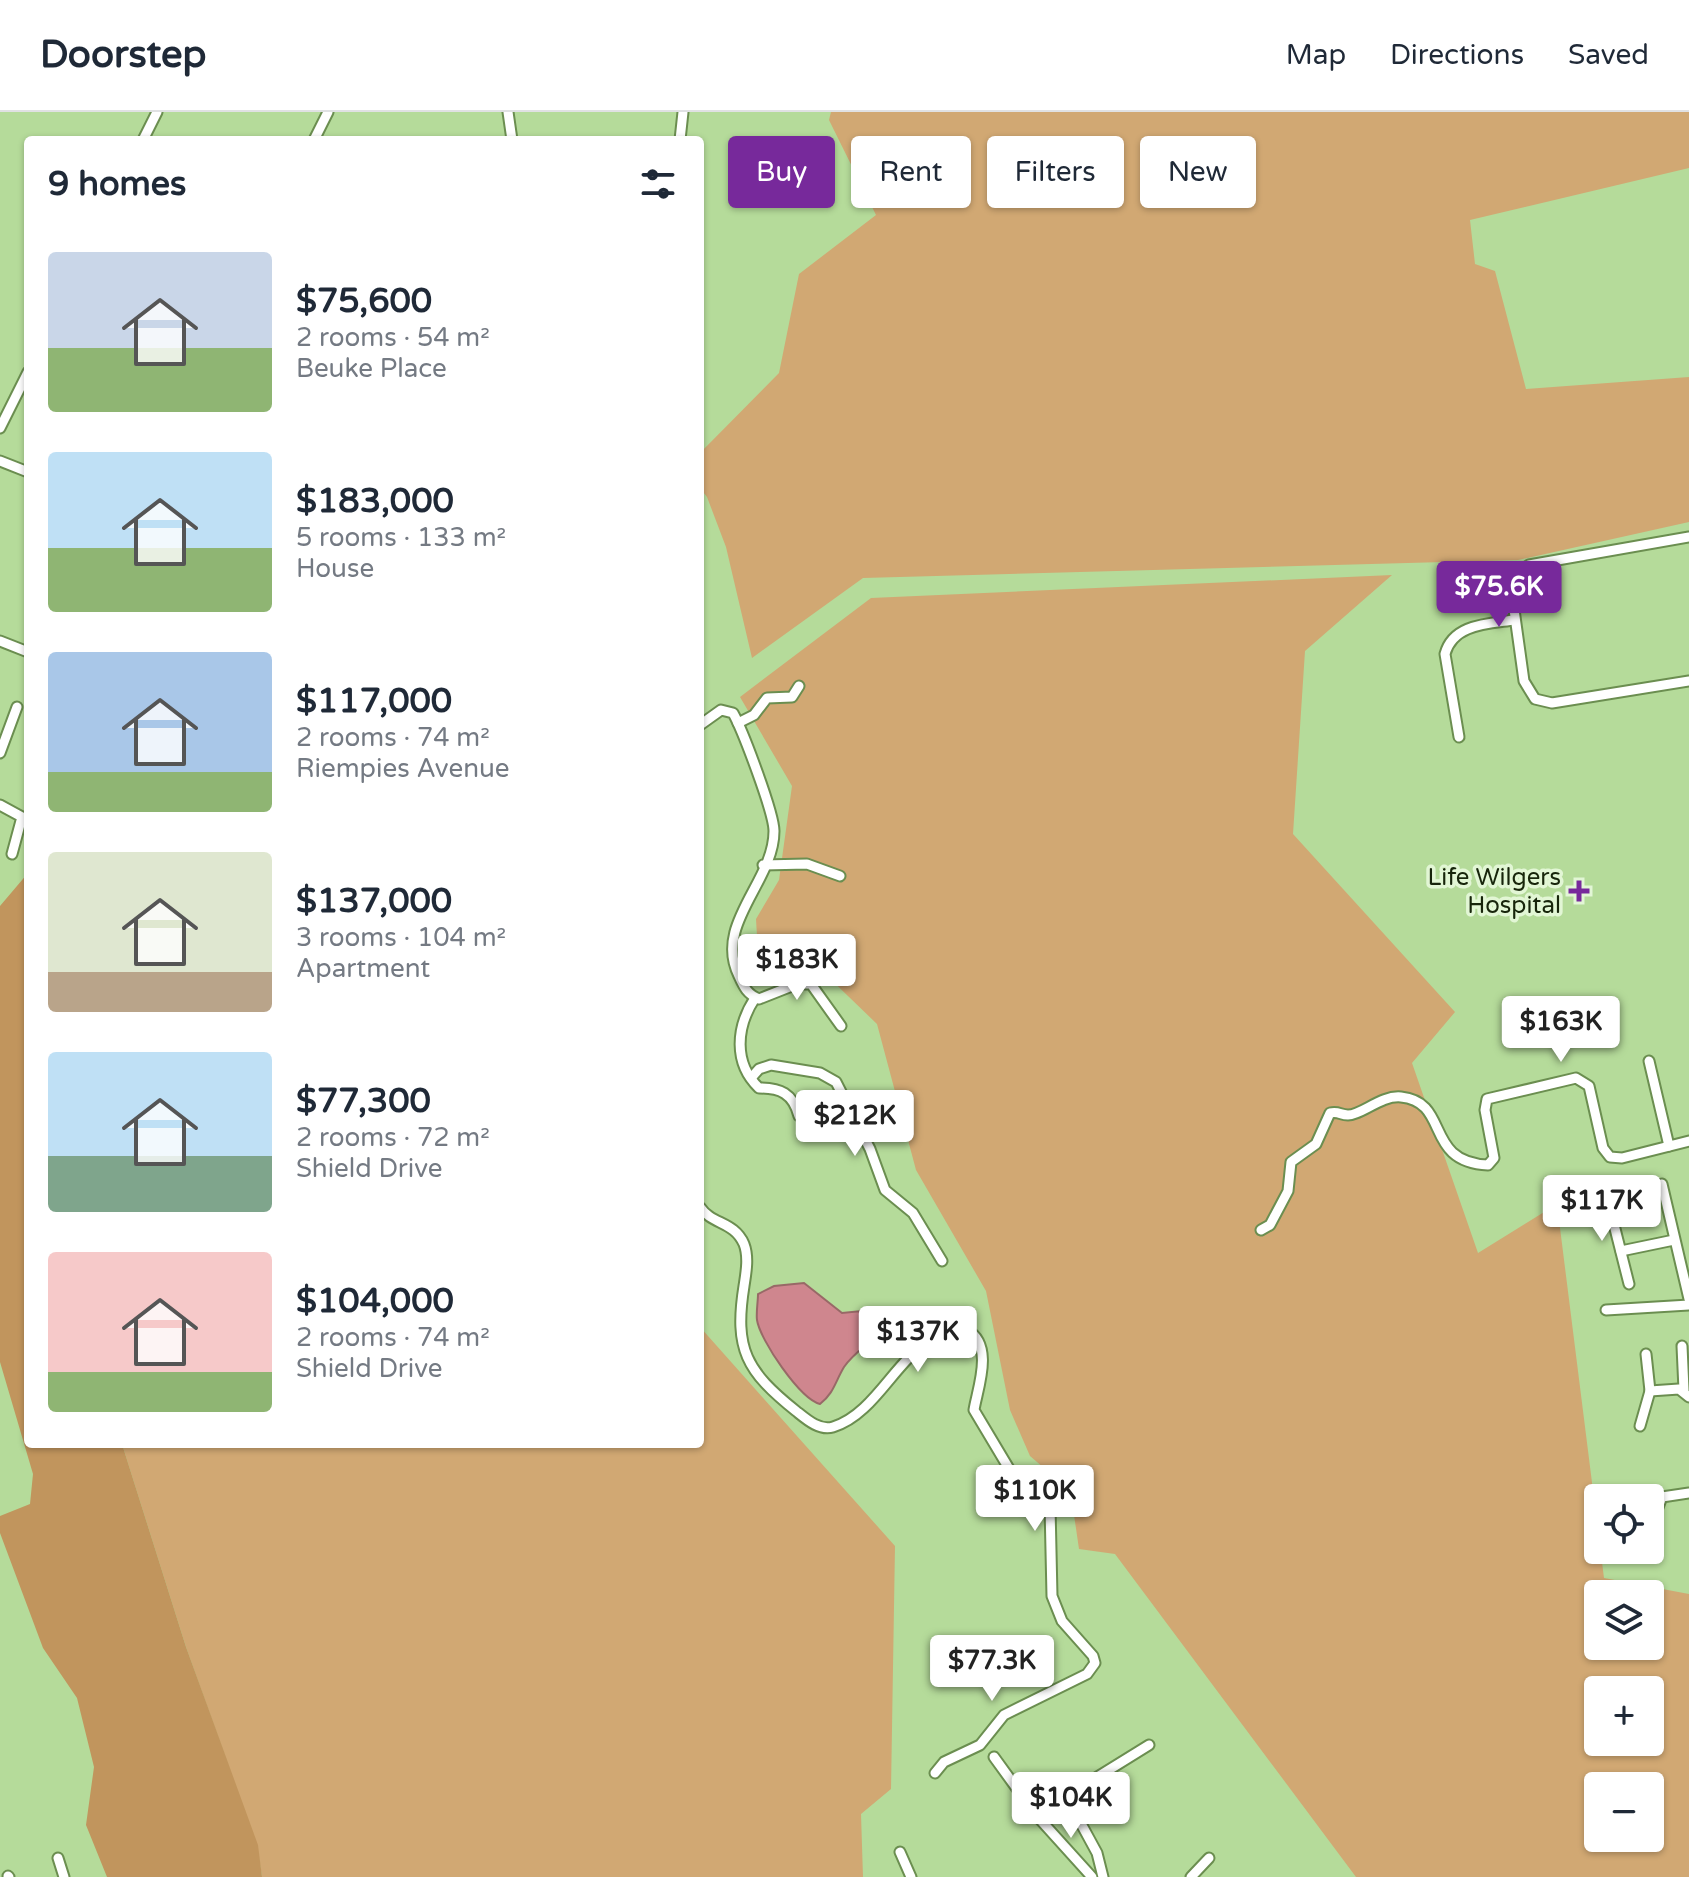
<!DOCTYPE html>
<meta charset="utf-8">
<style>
body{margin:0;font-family:"Varela Round",sans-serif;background:#f6f6f7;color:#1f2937;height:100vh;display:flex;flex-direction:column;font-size:30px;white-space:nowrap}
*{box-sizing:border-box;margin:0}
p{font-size:26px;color:#747a83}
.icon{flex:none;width:44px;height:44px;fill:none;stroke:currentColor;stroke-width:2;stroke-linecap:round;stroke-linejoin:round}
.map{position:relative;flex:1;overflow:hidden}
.side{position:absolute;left:24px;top:24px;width:680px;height:1312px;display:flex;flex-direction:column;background:#fff;border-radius:8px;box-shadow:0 2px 6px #0004}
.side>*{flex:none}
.hud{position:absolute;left:728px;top:24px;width:760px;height:72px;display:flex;gap:16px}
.fabs{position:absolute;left:1584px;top:1372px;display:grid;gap:16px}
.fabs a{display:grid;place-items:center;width:80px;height:80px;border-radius:8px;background:#fff;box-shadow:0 2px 6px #0004;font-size:40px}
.price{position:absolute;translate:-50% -68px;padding:0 18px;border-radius:8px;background:#fff;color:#222;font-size:26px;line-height:52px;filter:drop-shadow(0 2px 4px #0008)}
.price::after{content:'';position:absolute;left:50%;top:48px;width:24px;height:18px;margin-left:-12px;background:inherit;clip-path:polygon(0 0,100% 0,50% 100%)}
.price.current{background:#77299b;color:#fff}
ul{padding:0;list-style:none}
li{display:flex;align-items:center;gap:24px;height:200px;padding:0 24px}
li span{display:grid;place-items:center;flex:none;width:224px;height:160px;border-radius:8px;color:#555}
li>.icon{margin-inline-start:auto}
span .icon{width:96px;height:96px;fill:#fffc;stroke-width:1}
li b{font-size:34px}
h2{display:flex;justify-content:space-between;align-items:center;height:96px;padding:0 24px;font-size:34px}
.pill{padding:0 28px;border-radius:8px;background:#fff;box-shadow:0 2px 6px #0004;font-size:28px;line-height:72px}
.pill.current{background:#77299b;color:#fff}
header{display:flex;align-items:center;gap:48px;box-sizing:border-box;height:112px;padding:0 40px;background:#fff;border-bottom:2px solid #e0e1e3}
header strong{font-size:38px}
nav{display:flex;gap:44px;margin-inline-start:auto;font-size:28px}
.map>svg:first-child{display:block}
.green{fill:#d1a873;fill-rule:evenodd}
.forest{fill:#c1955d}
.water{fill:#cf868e;stroke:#986967;stroke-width:2}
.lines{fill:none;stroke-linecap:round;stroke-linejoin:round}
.street-casing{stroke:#6b8e50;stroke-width:13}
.street{stroke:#fff;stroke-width:9}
.poi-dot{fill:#77299b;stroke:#e2f6d5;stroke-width:3}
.labels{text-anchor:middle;stroke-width:7;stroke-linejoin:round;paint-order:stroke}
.poi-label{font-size:24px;fill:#17250b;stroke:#e2f6d5;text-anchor:end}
</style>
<header>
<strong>Doorstep</strong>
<nav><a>Map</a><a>Directions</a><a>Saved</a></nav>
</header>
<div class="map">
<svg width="1689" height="1765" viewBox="0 0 1689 1765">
<rect width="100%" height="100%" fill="#b5db9a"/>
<g class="green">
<path d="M 831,0 L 1689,0 L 1689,56 L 1470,108 L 1475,152 L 1495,159 L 1526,277 L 1689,265 L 1689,410 L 1518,448 L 863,466 L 752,546 L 726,435 L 707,385 L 700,376 L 700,341 L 779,261 L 799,162 L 876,103 L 829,8 Z"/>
<path d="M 1392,463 L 1305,539 L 1293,722 L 1455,900 L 1412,951 L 1478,1141 L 1557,1092 L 1604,1466 L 1689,1482 L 1689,1765 L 1356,1765 L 1115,1442 L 1079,1437 L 1073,1396 L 1051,1362 L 1030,1344 L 1010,1298 L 986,1179 L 916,1058 L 877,912 L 820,857 L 782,850 L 759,859 L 756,807 L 779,768 L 792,674 L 740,585 L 871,486 ZM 1598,1482 L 1650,1482 L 1650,1534 L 1598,1534 ZM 1598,1578 L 1650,1578 L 1650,1630 L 1598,1630 ZM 1598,1674 L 1650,1674 L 1650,1726 L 1598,1726 Z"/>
<path d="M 700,1215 L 895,1434 L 891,1677 L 861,1702 L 863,1765 L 262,1765 L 257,1733 L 186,1535 L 122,1332 L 700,1332 Z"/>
</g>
<path class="forest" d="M 28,761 L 28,1332 L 122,1332 L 186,1535 L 258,1733 L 262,1765 L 107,1765 L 86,1713 L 94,1655 L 77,1586 L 43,1536 L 0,1421 L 0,1404 L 30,1392 L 33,1362 L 0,1250 L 0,794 Z"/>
<path class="water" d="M 804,1171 L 842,1201 L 882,1197 L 888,1208 C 878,1228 856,1237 844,1255 C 835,1270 834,1281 820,1292 C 800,1287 760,1228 757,1208 C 756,1200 758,1190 758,1182 L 774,1174 Z"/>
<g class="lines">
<g class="street-casing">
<g id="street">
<path d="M 508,0 L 512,28"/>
<path d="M 143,28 L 157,0"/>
<path d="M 314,28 L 328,0"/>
<path d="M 680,28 L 683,0"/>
<path d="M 0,316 L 28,260"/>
<path d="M 0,349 L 28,360"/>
<path d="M 1689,425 L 1529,453 L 1513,465 L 1511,476 L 1524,569 L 1535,587 L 1552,591 L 1689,569"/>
<path d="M 0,529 L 28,540"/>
<path d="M 738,611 L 754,603 L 767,586 L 792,585 L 799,574"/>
<path d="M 700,613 L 721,598 L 733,601 C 743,619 774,701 774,719 C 774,770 713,812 739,864 C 744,875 747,882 759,887 L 797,872 L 811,872 L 841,914"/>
<path d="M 1459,625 L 1445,542 C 1453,512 1487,512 1514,508"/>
<path d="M 0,641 L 17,595"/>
<path d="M 0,693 L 22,705 L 12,742"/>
<path d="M 763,753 L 807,752 L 840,764"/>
<path d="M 755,886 C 736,915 733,951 759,976 C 780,976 793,981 799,1004"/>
<path d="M 1649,949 L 1669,1034"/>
<path d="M 751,966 L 759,957 L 771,953 L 820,961 L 836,970 L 870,1037 L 885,1078 L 913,1101 L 942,1149"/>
<path d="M 1662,1072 L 1689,1187"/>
<path d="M 1606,1081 L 1629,1172"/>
<path d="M 700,1095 C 712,1113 734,1109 744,1132 C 749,1145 746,1161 744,1174 C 734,1237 746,1259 796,1299 C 806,1307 819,1319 833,1315 C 886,1299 906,1213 967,1218 C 995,1233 977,1278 974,1298 L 1017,1370 L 1050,1394 L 1052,1484 L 1062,1509 L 1093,1544 L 1095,1551 L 1087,1562 L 1004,1603 L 980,1633 L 944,1650 L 935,1661"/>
<path d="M 1261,1118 L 1270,1113 L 1288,1079 L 1291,1050 L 1316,1032 L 1330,1001 C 1339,999 1340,1003 1348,1003 C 1362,1003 1381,983 1401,985 C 1451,990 1423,1050 1488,1053 L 1494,1046 L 1485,998 L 1487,987 L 1576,966 L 1589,974 L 1603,1036 L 1610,1045 L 1622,1046 L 1689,1029"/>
<path d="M 1621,1139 L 1674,1128"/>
<path d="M 1606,1198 L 1689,1193"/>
<path d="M 1682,1234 L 1684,1278"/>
<path d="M 1646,1242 L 1650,1279 L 1679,1277 L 1689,1285"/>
<path d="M 1640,1314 L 1650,1279"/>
<path d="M 1654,1406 L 1662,1385 L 1689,1381"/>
<path d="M 994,1645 L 1036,1703 L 1092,1765"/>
<path d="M 1066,1684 L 1097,1741 L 1103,1765"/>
<path d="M 1036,1703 L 1149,1633"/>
<path d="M 900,1740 L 911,1765"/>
<path d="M 58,1746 L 64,1765"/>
<path d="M 8,1764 L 9,1765"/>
<path d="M 1191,1765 L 1209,1746"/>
</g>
</g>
<use href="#street" class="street"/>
</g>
<path class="poi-dot" d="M1575 767h8v8h8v8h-8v8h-8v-8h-8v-8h8z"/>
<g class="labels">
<g class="poi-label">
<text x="1561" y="773">Life Wilgers<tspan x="1561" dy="28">Hospital</tspan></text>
</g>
</g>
</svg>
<div class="fabs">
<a><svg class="icon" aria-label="locate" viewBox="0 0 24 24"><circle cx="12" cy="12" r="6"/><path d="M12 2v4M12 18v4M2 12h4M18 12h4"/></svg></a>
<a><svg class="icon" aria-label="layers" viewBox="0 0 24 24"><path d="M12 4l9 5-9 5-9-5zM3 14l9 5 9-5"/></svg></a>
<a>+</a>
<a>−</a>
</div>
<b class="price current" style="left:1499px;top:517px">$75.6K</b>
<b class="price" style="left:797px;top:890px">$183K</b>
<b class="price" style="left:1561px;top:952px">$163K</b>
<b class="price" style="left:855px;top:1046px">$212K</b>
<b class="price" style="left:1602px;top:1131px">$117K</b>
<b class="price" style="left:918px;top:1262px">$137K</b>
<b class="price" style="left:1035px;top:1421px">$110K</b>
<b class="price" style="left:992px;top:1591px">$77.3K</b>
<b class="price" style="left:1071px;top:1728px">$104K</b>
<div class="hud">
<a class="pill current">Buy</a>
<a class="pill">Rent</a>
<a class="pill">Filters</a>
<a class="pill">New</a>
</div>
<section class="side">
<h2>9 homes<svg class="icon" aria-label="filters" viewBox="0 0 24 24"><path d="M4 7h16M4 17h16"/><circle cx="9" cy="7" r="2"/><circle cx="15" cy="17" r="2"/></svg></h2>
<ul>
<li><span style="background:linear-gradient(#c9d6e8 60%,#8fb573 0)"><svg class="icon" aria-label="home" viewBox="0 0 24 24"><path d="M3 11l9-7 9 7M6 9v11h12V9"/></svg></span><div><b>$75,600</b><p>2 rooms · 54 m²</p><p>Beuke Place</p></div></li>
<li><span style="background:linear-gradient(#bfe0f5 60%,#8fb573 0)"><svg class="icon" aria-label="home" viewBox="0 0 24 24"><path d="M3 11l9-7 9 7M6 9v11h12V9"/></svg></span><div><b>$183,000</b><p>5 rooms · 133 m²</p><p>House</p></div></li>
<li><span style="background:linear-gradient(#a9c7e8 75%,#8fb573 0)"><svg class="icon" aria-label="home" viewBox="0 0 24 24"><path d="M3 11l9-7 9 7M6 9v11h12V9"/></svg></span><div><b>$117,000</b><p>2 rooms · 74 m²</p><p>Riempies Avenue</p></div></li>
<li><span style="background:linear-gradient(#dfe7d0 75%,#b9a48a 0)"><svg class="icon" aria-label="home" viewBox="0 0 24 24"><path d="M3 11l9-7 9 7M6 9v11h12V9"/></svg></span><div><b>$137,000</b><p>3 rooms · 104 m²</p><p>Apartment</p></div></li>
<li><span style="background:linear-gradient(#bfe0f5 65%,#7fa58c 0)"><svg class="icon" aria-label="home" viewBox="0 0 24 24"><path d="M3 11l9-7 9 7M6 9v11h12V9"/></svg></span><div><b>$77,300</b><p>2 rooms · 72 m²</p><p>Shield Drive</p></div></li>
<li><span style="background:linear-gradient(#f6c9c9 75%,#8fb573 0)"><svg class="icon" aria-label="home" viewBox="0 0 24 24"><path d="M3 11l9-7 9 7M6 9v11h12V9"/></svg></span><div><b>$104,000</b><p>2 rooms · 74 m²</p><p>Shield Drive</p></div></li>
</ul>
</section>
</div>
